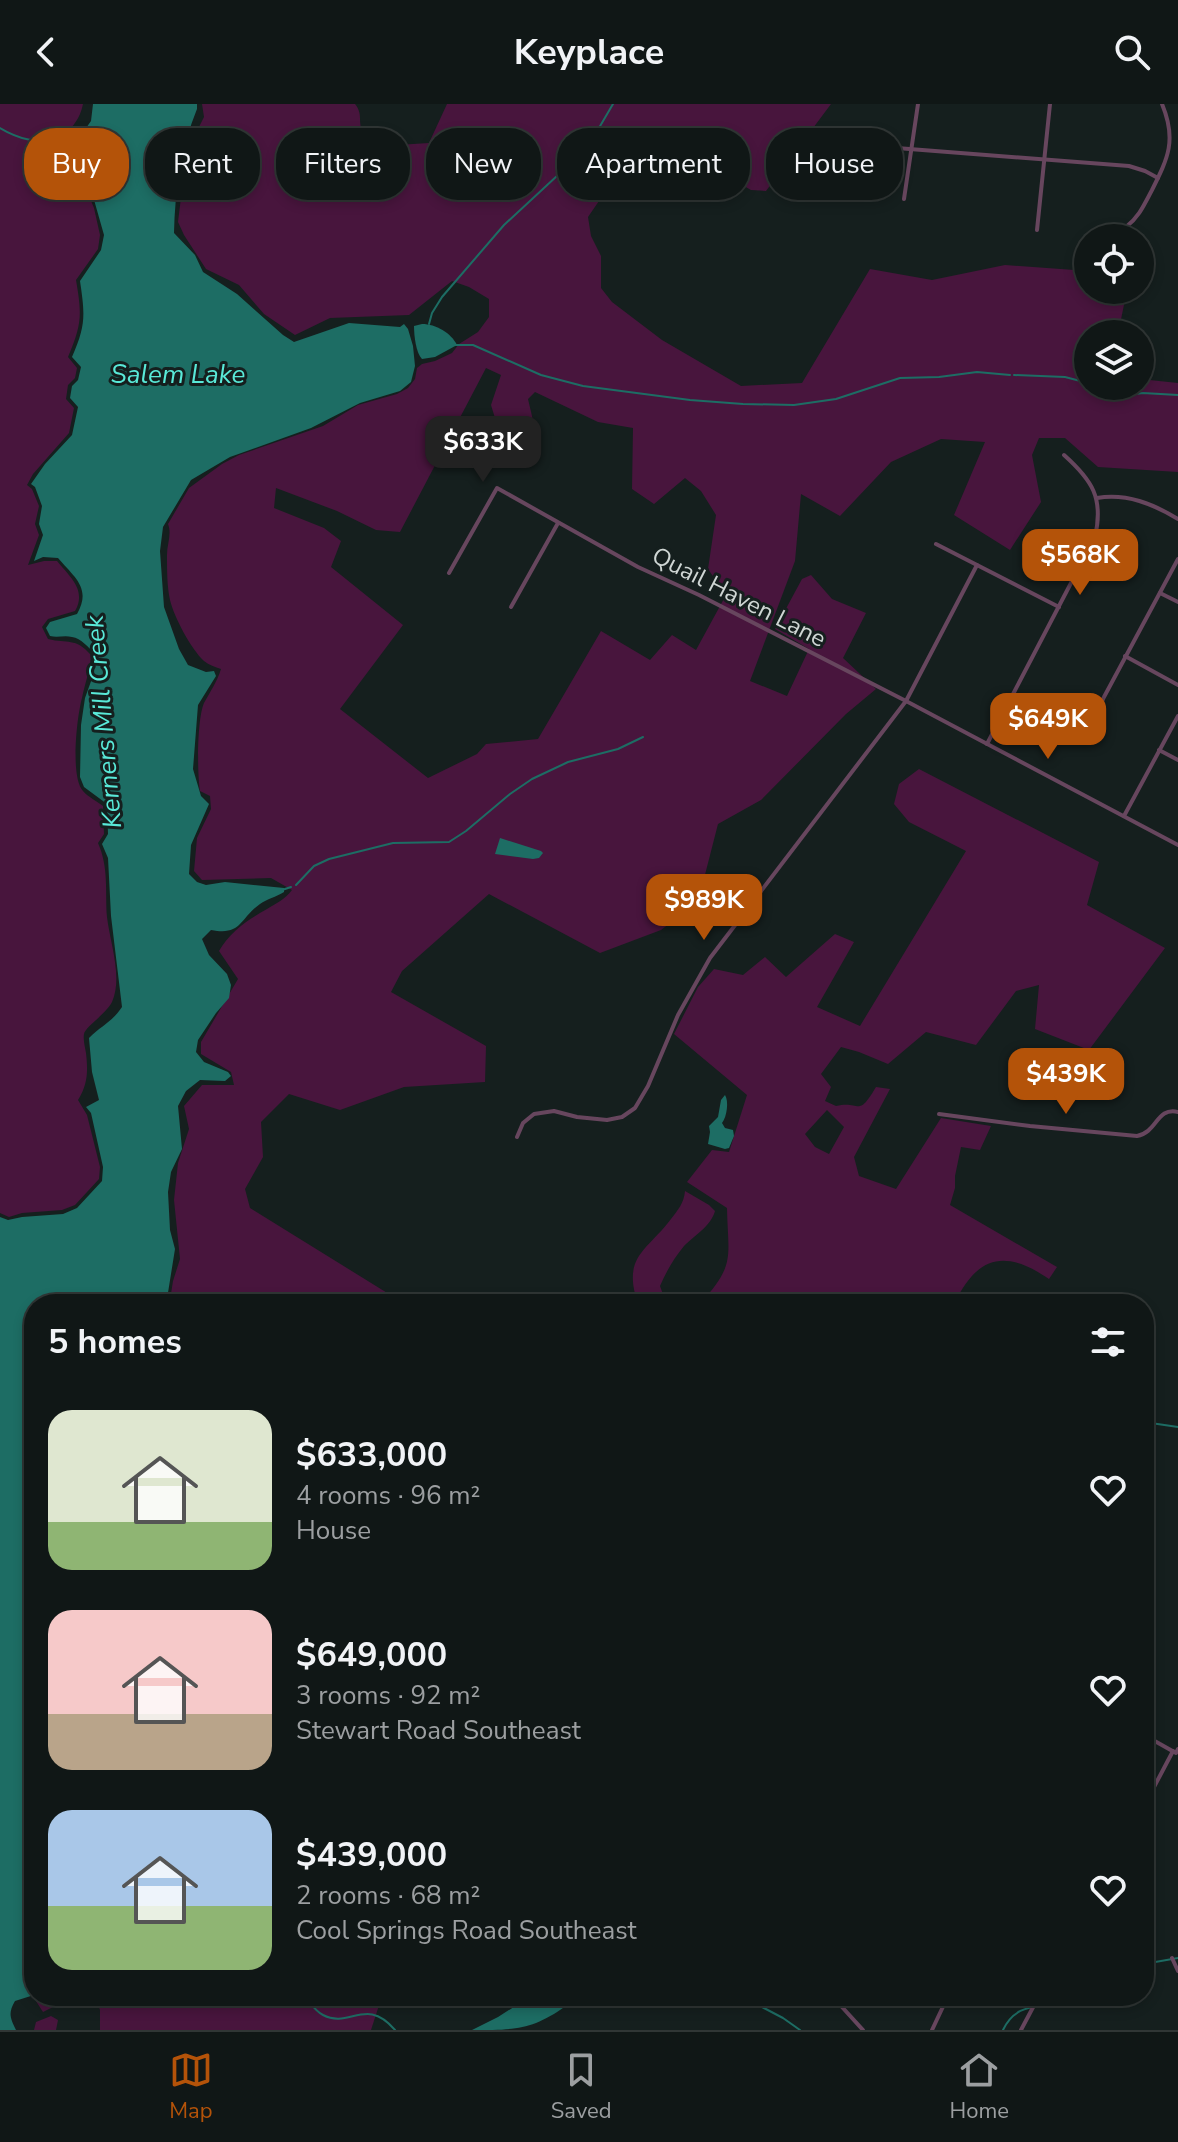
<!DOCTYPE html>
<meta charset="utf-8">
<style>
body{margin:0;font-family:"Nunito Sans",sans-serif;background:#1e2423;color:#f1f3f6;height:100vh;display:flex;flex-direction:column;font-size:30px;white-space:nowrap}
*{box-sizing:border-box;margin:0}
p{font-size:26px;color:#9c9fa1}
.icon{flex:none;width:44px;height:44px;fill:none;stroke:currentColor;stroke-width:2;stroke-linecap:round;stroke-linejoin:round}
.map{position:relative;flex:1;overflow:hidden}
.drawer{position:absolute;left:24px;top:1190px;width:1130px;height:712px;display:flex;flex-direction:column;background:#101716;border-radius:32px;box-shadow:0 4px 12px #0003,0 0 0 2px #303635}
.drawer>*{flex:none}
.guide{position:absolute;left:24px;top:24px;width:1130px;height:72px;display:flex;gap:16px}
.tools{position:absolute;left:1074px;top:120px;display:grid;gap:16px}
.tools a{display:grid;place-items:center;width:80px;height:80px;border-radius:50%;background:#101716;box-shadow:0 4px 12px #0003,0 0 0 2px #303635;font-size:40px}
.price{position:absolute;translate:-50% -68px;padding:0 18px;border-radius:16px;background:#b45309;color:#fff;font-size:26px;line-height:52px;filter:drop-shadow(0 2px 4px #0008)}
.price::after{content:'';position:absolute;left:50%;top:48px;width:24px;height:18px;margin-left:-12px;background:inherit;clip-path:polygon(0 0,100% 0,50% 100%)}
.price.on{background:#222;color:#fff}
ul{padding:0;list-style:none}
li{display:flex;align-items:center;gap:24px;height:200px;padding:0 24px}
li span{display:grid;place-items:center;flex:none;width:224px;height:160px;border-radius:24px;color:#555}
li>.icon{margin-inline-start:auto}
span .icon{width:96px;height:96px;fill:#fffc;stroke-width:1}
li b{font-size:34px}
h2{display:flex;justify-content:space-between;align-items:center;height:96px;padding:0 24px;font-size:34px}
.pill{padding:0 28px;border-radius:32px;background:#101716;box-shadow:0 4px 12px #0003,0 0 0 2px #303635;font-size:28px;line-height:72px}
.pill.on{background:#b45309;color:#fff}
header{display:flex;justify-content:space-between;align-items:center;height:104px;padding:0 24px;background:#101716;font-size:36px;font-weight:700}
.menu{display:flex;justify-content:space-around;align-items:center;height:112px;border-top:2px solid #303635;background:#101716;font-size:22px;color:#9c9fa1}
.menu a{display:grid;justify-items:center;gap:4px}
.menu .on{color:#b45309}
.map>svg:first-child{display:block}
.green{fill:#48153d;fill-rule:evenodd}
.water{fill:#1d6d64}
.lines{fill:none;stroke-linecap:round;stroke-linejoin:round}
.stream{stroke:#1d6d64;stroke-width:2}
.street{stroke:#67465e;stroke-width:4}
.labels{text-anchor:middle;stroke-width:6;stroke-linejoin:round;paint-order:stroke}
.street-label{font-size:24px;fill:#cfd6d4;stroke:#151f1e}
.water-label{font-size:26px;font-style:italic;fill:#59e9d8;stroke:#151f1e}
</style>
<header><svg class="icon" aria-label="back" viewBox="0 0 24 24"><path d="M15 5l-7 7 7 7"/></svg>Keyplace<svg class="icon" aria-label="search" viewBox="0 0 24 24"><circle cx="10" cy="10" r="6"/><path d="M15 15l6 6"/></svg></header>
<div class="map">
<svg width="1178" height="1926" viewBox="0 0 1178 1926">
<rect width="100%" height="100%" fill="#151f1e"/>
<g class="green">
<path d="M 0,0 L 83,0 C 80,15 73,22 63,33 L 82,30 L 87,54 L 84,80 L 94,104 L 100,131 L 98,145 L 76,176 C 82,211 82,220 68,253 L 77,264 L 75,274 L 68,281 L 66,295 L 74,304 L 69,329 L 33,370 L 27,381 L 32,385 L 39,402 L 35,420 L 39,431 L 28,461 L 44,457 L 57,457 C 70,473 87,486 75,507 L 48,515 L 42,523 L 48,535 C 68,540 75,533 91,551 C 90,567 85,579 82,594 C 77,612 70,673 83,687 C 88,693 97,697 103,702 L 104,730 L 98,739 C 109,764 105,787 107,813 C 110,839 123,873 112,898 C 106,910 85,923 84,930 C 83,936 85,943 86,949 C 88,967 88,980 78,996 L 87,1011 L 100,1063 L 99,1075 L 75,1101 L 62,1106 L 22,1109 L 9,1113 L 0,1109 Z"/>
<path d="M 202,0 L 355,0 C 363,10 358,16 362,27 C 365,39 377,45 388,49 L 397,41 L 429,39 L 447,0 L 831,0 L 766,87 L 751,86 L 647,27 L 588,113 L 591,132 L 601,152 L 601,184 L 612,198 L 662,236 L 741,282 L 802,279 L 870,165 L 932,176 L 1005,161 L 1088,167 L 1088,186 L 1127,186 L 1118,230 L 1088,230 L 1088,282 L 1140,282 L 1140,275 L 1178,279 L 1178,368 L 1098,363 L 1065,334 L 1039,334 L 1032,351 L 1041,398 L 1010,446 L 954,411 L 985,338 L 941,335 L 891,358 L 840,412 L 801,390 L 795,457 L 750,577 L 787,592 L 809,545 L 775,525 L 802,475 L 811,471 L 832,495 L 866,509 L 843,554 L 876,585 L 846,610 L 761,696 L 718,720 L 698,798 L 661,826 L 600,849 L 489,790 L 402,867 L 391,888 L 486,942 L 485,978 L 404,983 L 340,1006 L 289,990 L 261,1018 L 263,1053 L 245,1085 L 250,1104 L 405,1200 L 173,1200 L 170,1196 L 173,1177 L 180,1155 L 174,1096 L 178,1059 L 189,1025 L 184,1002 L 202,981 L 234,981 L 231,968 L 201,950 L 201,938 L 238,875 L 219,847 C 230,828 247,816 267,805 C 277,799 285,795 292,786 L 271,774 L 202,776 L 194,767 L 197,734 L 211,705 L 210,692 L 200,687 C 197,669 197,615 204,599 C 210,588 217,578 221,565 C 215,563 209,561 204,557 C 191,545 174,513 170,496 C 167,482 167,466 167,451 C 167,440 172,430 168,420 L 189,384 L 222,360 L 239,351 L 323,322 L 358,301 L 397,290 L 408,284 L 415,275 L 417,264 L 422,260 L 435,257 L 452,249 L 459,240 L 478,228 L 489,213 L 489,195 L 469,183 L 452,177 L 409,211 L 330,214 L 295,231 L 264,210 L 239,181 L 206,165 L 184,131 L 178,118 L 183,77 L 199,43 L 195,31 L 204,13 ZM 486,264 L 501,271 L 491,301 L 498,324 L 522,349 L 539,342 L 528,295 L 535,288 L 598,318 L 633,324 L 632,385 L 654,400 L 685,374 L 701,387 L 716,411 L 708,465 L 726,491 L 696,546 L 672,531 L 650,556 L 601,527 L 538,635 L 486,640 L 477,650 L 428,674 L 340,605 L 403,521 L 331,463 L 341,437 L 324,424 L 274,404 L 276,384 L 337,407 L 376,426 L 400,428 Z"/>
<path d="M 919,665 L 1099,758 L 1087,801 L 1165,844 L 1089,946 L 1035,925 L 1039,881 L 1016,887 L 976,941 L 926,928 L 888,960 L 859,948 L 841,943 L 821,970 L 831,983 L 825,997 L 836,1002 C 861,996 857,1015 876,983 L 890,985 L 854,1053 L 859,1072 L 896,1085 L 941,1014 L 991,1022 L 980,1046 L 961,1043 L 955,1072 L 955,1084 L 950,1101 L 1057,1163 L 1049,1175 C 1005,1145 978,1151 954,1200 L 700,1200 C 736,1160 728,1154 727,1104 L 687,1078 L 712,1046 L 729,1048 L 747,991 L 674,930 L 698,883 L 714,865 L 743,871 L 765,853 L 786,873 L 835,830 L 854,838 L 817,903 L 860,922 L 966,747 L 909,718 L 894,700 L 899,680 ZM 827,1006 L 844,1023 L 829,1050 L 815,1043 L 805,1030 Z"/>
<path d="M 685,1087 L 709,1101 L 715,1107 C 711,1122 695,1131 684,1142 C 674,1154 666,1168 660,1182 L 665,1196 L 663,1200 L 638,1200 C 622,1152 646,1148 671,1115 C 678,1106 684,1099 685,1087 Z"/>
<path d="M 40,1892 L 75,1892 L 43,1908 L 34,1894 Z"/>
<path d="M 95,1892 L 382,1892 L 371,1926 L 100,1926 L 100,1906 Z"/>
<path d="M 51,1912 L 58,1916 L 56,1926 L 34,1926 L 36,1918 Z"/>
</g>
<g class="water">
<path d="M 93,0 L 197,0 L 197,5 C 181,44 175,86 174,129 L 195,151 L 203,168 L 237,190 L 283,231 L 294,238 L 349,219 L 400,223 L 404,220 L 408,225 L 413,242 L 415,262 L 411,278 L 400,287 L 360,299 L 311,324 L 230,353 L 191,376 L 163,423 L 160,447 L 164,503 L 179,545 L 188,561 L 206,568 L 214,567 L 216,572 L 198,601 L 193,665 L 201,692 L 209,700 L 191,741 L 189,770 L 197,778 L 206,781 L 225,778 L 284,784 L 284,788 C 276,793 267,795 260,800 C 239,815 242,832 211,826 L 202,835 L 209,851 L 227,870 L 231,881 L 229,894 L 216,909 L 198,936 L 196,948 L 204,958 L 228,968 L 231,972 L 225,977 L 200,976 L 186,987 L 178,1002 L 182,1045 L 171,1068 L 168,1088 L 170,1126 L 175,1145 L 167,1195 L 170,1200 L 34,1200 L 34,1891 L 15,1897 C 8,1909 10,1914 16,1926 L 0,1926 L 0,1113 L 8,1116 L 22,1113 L 63,1110 L 77,1104 L 102,1077 L 103,1063 L 91,1009 L 86,1003 L 99,996 L 92,968 L 89,934 C 102,921 111,919 122,903 L 111,812 L 108,754 L 102,740 L 108,730 L 107,700 L 84,683 L 80,673 L 81,621 L 85,594 L 94,569 L 95,550 C 89,544 81,534 72,533 C 64,531 58,534 50,532 L 46,524 L 50,518 L 77,510 C 92,484 74,473 58,454 L 43,453 L 34,457 L 43,431 L 39,420 L 42,402 L 35,383 L 31,380 L 45,360 L 72,331 L 78,303 L 70,294 L 72,282 L 78,276 L 81,263 L 72,253 C 86,221 85,211 80,177 L 101,146 L 104,131 L 85,64 L 86,49 L 74,41 L 91,17 Z"/>
<path d="M 422,220 C 436,220 451,229 457,241 L 435,253 L 422,255 C 416,249 414,232 414,222 Z"/>
<path d="M 500,734 L 541,747 L 543,749 L 539,754 L 533,755 L 495,750 Z"/>
<path d="M 725,991 C 729,997 727,1013 722,1019 L 725,1024 L 733,1026 L 734,1032 L 729,1044 L 725,1045 L 708,1040 L 710,1028 L 709,1022 L 718,1013 L 721,996 Z"/>
<path d="M 531,1892 L 560,1892 L 566,1902 C 532,1926 515,1926 472,1926 L 498,1913 Z"/>
</g>
<g class="lines">
<g class="stream">
<path d="M 0,24 C 20,36 36,38 59,38"/>
<path d="M 64,39 L 74,41"/>
<path d="M 429,220 L 432,209 L 442,193 L 504,121 L 572,58 L 596,29 L 613,0"/>
<path d="M 454,241 L 473,241 L 541,271 L 583,282 L 690,296 L 743,300 L 794,301 L 836,295 L 900,274 L 939,273 L 977,268 L 1010,271"/>
<path d="M 1014,271 L 1065,273 L 1088,279"/>
<path d="M 1094,282 L 1119,292 L 1143,289 L 1178,291"/>
<path d="M 296,781 L 314,762 L 329,755 L 393,739 L 449,738 L 466,727 L 510,690 L 532,675 L 568,658 L 618,645 L 643,633"/>
<path d="M 282,786 L 291,783"/>
<path d="M 1144,1318 L 1178,1323"/>
<path d="M 1144,1860 L 1178,1854"/>
<path d="M 304,1892 C 310,1898 315,1907 323,1911 C 350,1925 366,1892 395,1926"/>
<path d="M 741,1892 L 783,1914 L 800,1926"/>
<path d="M 1003,1926 C 1018,1894 1046,1907 1072,1892"/>
</g>
<g class="street">
<path d="M 884,43 L 1129,62 L 1145,67 L 1158,74"/>
<path d="M 904,95 L 918,0"/>
<path d="M 1126,123 C 1139,113 1144,101 1152,86 C 1168,54 1177,36 1162,0"/>
<path d="M 1037,126 L 1050,0"/>
<path d="M 1097,394 C 1127,389 1153,400 1178,415"/>
<path d="M 936,440 L 1059,503"/>
<path d="M 449,469 L 497,384 L 638,463 L 699,491 L 906,597 L 1178,741"/>
<path d="M 1160,489 L 1178,498"/>
<path d="M 511,503 L 558,419"/>
<path d="M 1125,552 L 1178,581"/>
<path d="M 1084,638 L 1104,593 L 1178,455"/>
<path d="M 987,640 L 1095,433 C 1104,394 1092,376 1064,351"/>
<path d="M 1159,646 L 1178,656"/>
<path d="M 1124,712 L 1178,612"/>
<path d="M 939,1010 L 1030,1022 L 1137,1032 C 1158,1028 1156,1003 1178,1008"/>
<path d="M 517,1033 L 523,1019 L 534,1010 L 554,1007 L 577,1013 L 607,1016 L 622,1013 L 635,1004 L 648,982 L 678,911 L 710,854 L 906,597 L 977,461"/>
<path d="M 1144,1631 L 1176,1649 L 1178,1645"/>
<path d="M 1144,1702 L 1173,1647"/>
<path d="M 1172,1854 L 1178,1867"/>
<path d="M 832,1892 L 863,1926"/>
<path d="M 932,1926 L 948,1892"/>
<path d="M 1021,1926 L 1039,1892"/>
</g>
</g>
<g class="labels">
<g class="street-label">
<text transform="translate(739 493) rotate(27)" y="8">Quail Haven Lane</text>
</g>
<g class="water-label">
<text x="178" y="279">Salem Lake</text>
<text transform="translate(103 618) rotate(-95)" y="9">Kerners Mill Creek</text>
</g>
</g>
</svg>
<div class="tools">
<a><svg class="icon" aria-label="locate" viewBox="0 0 24 24"><circle cx="12" cy="12" r="6"/><path d="M12 2v4M12 18v4M2 12h4M18 12h4"/></svg></a>
<a><svg class="icon" aria-label="layers" viewBox="0 0 24 24"><path d="M12 4l9 5-9 5-9-5zM3 14l9 5 9-5"/></svg></a>
</div>
<b class="price on" style="left:483px;top:380px">$633K</b>
<b class="price" style="left:1080px;top:493px">$568K</b>
<b class="price" style="left:1048px;top:657px">$649K</b>
<b class="price" style="left:704px;top:838px">$989K</b>
<b class="price" style="left:1066px;top:1012px">$439K</b>
<div class="guide">
<a class="pill on">Buy</a>
<a class="pill">Rent</a>
<a class="pill">Filters</a>
<a class="pill">New</a>
<a class="pill">Apartment</a>
<a class="pill">House</a>
</div>
<section class="drawer">
<h2>5 homes<svg class="icon" aria-label="filters" viewBox="0 0 24 24"><path d="M4 7h16M4 17h16"/><circle cx="9" cy="7" r="2"/><circle cx="15" cy="17" r="2"/></svg></h2>
<ul>
<li><span style="background:linear-gradient(#dfe7d0 70%,#8fb573 0)"><svg class="icon" aria-label="home" viewBox="0 0 24 24"><path d="M3 11l9-7 9 7M6 9v11h12V9"/></svg></span><div><b>$633,000</b><p>4 rooms · 96 m²</p><p>House</p></div><svg class="icon" aria-label="heart" viewBox="0 0 24 24"><path d="M12 20l-8-8c-3-5 5-10 8-4 3-6 11-1 8 4z"/></svg></li>
<li><span style="background:linear-gradient(#f6c9c9 65%,#b9a48a 0)"><svg class="icon" aria-label="home" viewBox="0 0 24 24"><path d="M3 11l9-7 9 7M6 9v11h12V9"/></svg></span><div><b>$649,000</b><p>3 rooms · 92 m²</p><p>Stewart Road Southeast</p></div><svg class="icon" aria-label="heart" viewBox="0 0 24 24"><path d="M12 20l-8-8c-3-5 5-10 8-4 3-6 11-1 8 4z"/></svg></li>
<li><span style="background:linear-gradient(#a9c7e8 60%,#8fb573 0)"><svg class="icon" aria-label="home" viewBox="0 0 24 24"><path d="M3 11l9-7 9 7M6 9v11h12V9"/></svg></span><div><b>$439,000</b><p>2 rooms · 68 m²</p><p>Cool Springs Road Southeast</p></div><svg class="icon" aria-label="heart" viewBox="0 0 24 24"><path d="M12 20l-8-8c-3-5 5-10 8-4 3-6 11-1 8 4z"/></svg></li>
</ul>
</section>
</div>
<nav class="menu">
<a class="on"><svg class="icon" aria-label="map" viewBox="0 0 24 24"><path d="M3 6l6-2 6 2 6-2v14l-6 2-6-2-6 2zM9 4v14M15 6v14"/></svg>Map</a>
<a><svg class="icon" aria-label="saved" viewBox="0 0 24 24"><path d="M7 4h10v16l-5-4-5 4z"/></svg>Saved</a>
<a><svg class="icon" aria-label="home" viewBox="0 0 24 24"><path d="M3 11l9-7 9 7M6 9v11h12V9"/></svg>Home</a>
</nav>
